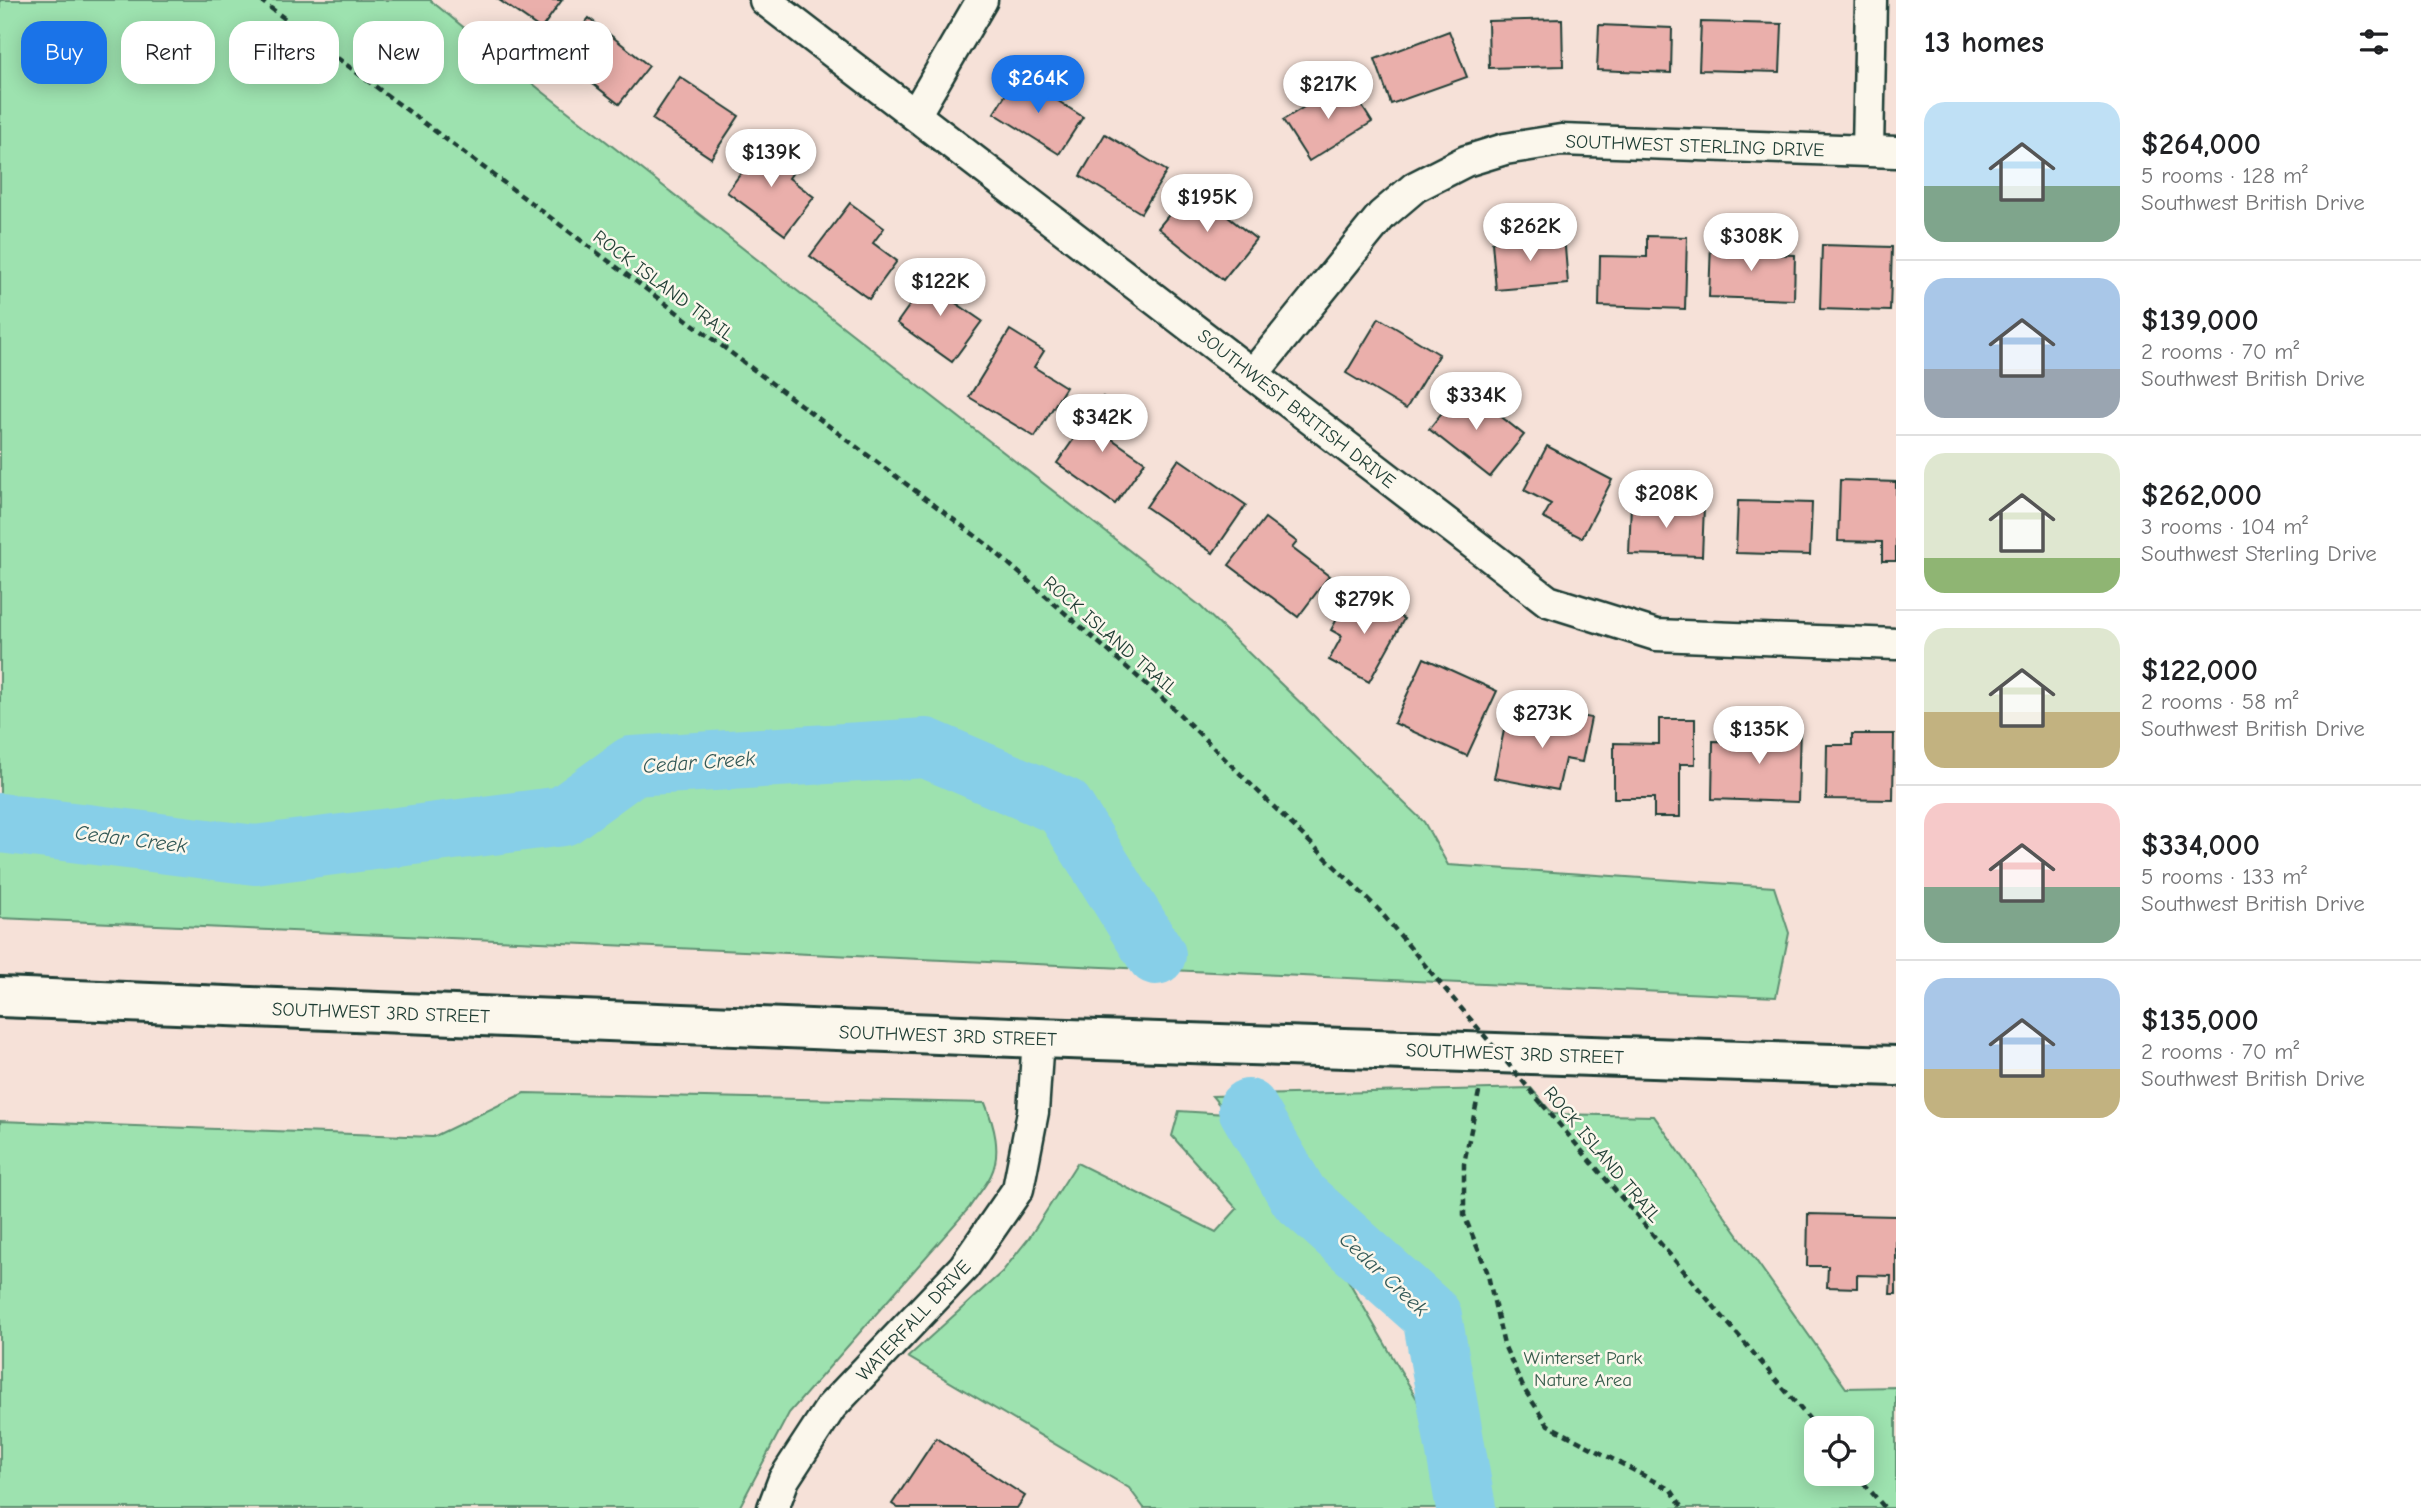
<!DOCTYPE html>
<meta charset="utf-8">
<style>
body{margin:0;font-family:"Comic Neue",sans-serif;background:#f6f6f6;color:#202124;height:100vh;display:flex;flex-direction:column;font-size:26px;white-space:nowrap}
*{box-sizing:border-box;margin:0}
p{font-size:23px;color:#757577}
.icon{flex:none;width:38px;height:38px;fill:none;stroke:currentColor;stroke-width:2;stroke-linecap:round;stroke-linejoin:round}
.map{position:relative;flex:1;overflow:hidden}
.panel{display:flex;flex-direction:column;background:#fff;width:525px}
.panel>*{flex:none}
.hud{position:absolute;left:21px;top:21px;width:665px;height:63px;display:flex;gap:14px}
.tools{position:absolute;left:1804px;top:1416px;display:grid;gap:14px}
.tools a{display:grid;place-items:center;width:70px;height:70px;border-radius:14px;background:#fff;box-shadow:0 4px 18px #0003;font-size:35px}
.price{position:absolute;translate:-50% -60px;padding:0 16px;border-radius:24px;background:#fff;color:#222;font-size:23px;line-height:46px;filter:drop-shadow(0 2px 4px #0008)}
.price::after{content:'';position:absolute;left:50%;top:42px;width:21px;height:16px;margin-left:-10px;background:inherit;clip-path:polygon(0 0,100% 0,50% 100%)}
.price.selected{background:#1a73e8;color:#fff}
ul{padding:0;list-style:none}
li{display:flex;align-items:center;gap:21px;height:175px;padding:0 28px}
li+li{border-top:2px solid #e0e0e0}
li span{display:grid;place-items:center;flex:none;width:196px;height:140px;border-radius:21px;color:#555}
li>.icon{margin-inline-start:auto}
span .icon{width:84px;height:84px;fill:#fffc;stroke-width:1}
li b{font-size:30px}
h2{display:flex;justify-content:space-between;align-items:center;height:84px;padding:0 28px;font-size:30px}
.pill{padding:0 24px;border-radius:21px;background:#fff;box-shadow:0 4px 18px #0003;font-size:24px;line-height:63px}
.pill.selected{background:#1a73e8;color:#fff}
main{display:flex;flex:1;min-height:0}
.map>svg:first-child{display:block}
.green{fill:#9de2af;stroke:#5e9072;stroke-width:2;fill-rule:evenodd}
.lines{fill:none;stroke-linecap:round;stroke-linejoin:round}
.river{stroke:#87cfe8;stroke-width:60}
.building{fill:#eaafab;stroke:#1f3d34;stroke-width:2}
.minor-casing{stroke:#1f3d34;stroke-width:35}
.secondary-casing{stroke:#1f3d34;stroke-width:44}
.path{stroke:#1f3d34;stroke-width:4.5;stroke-dasharray:7 5;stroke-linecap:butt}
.minor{stroke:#fbf7ec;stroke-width:30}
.secondary{stroke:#fbf7ec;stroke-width:38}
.path-bridge{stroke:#1f3d34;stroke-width:4.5;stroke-dasharray:7 5;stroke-linecap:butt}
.labels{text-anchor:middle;stroke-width:5;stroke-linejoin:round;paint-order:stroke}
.street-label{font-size:19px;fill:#1f3d34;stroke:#fbf7ec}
.park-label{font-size:19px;fill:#385e4d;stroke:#fbf7ec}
.water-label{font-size:21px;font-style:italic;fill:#345a58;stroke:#fbf7ec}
</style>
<main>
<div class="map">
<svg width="1896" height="1508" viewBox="0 0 1896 1508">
<rect width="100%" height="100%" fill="#f6e1d8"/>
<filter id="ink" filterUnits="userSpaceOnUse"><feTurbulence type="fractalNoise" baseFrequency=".0143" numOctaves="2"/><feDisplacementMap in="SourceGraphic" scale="14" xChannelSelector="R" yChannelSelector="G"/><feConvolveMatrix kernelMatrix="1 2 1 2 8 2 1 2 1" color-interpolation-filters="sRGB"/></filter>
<g filter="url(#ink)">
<g class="green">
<path d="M 0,0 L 430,0 L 543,92 L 1199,605 L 1424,822 L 1448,865 L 1774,887 L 1789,933 L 1776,997 L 0,918 Z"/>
<path d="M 1531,1088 L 1553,1114 L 1654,1116 L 1846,1388 L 1896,1387 L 1896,1508 L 1466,1508 L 1432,1316 L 1301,1199 L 1417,1399 L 1448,1508 L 1144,1508 L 1129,1488 L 908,1357 L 1002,1272 L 1029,1238 L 1077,1163 L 1216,1232 L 1237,1209 L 1172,1136 L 1179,1111 L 1227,1114 L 1212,1096 ZM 1862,1428 L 1862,1474 L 1816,1474 L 1816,1428 Z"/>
<path d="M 524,1093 L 985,1103 C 994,1125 1002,1152 991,1175 C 986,1186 976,1197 969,1208 L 789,1413 L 739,1508 L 0,1508 L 0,1121 L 433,1137 Z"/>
</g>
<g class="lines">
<g class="river">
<path d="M 0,823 L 255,855 L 563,816 L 632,766 L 926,748 L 1064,807 L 1156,955"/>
<path d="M 1248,1109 L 1299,1197 L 1432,1316 L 1466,1508"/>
</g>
</g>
<g class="building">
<path d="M 499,0 L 562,0 L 541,29 Z"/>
<path d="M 589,18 L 649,66 L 619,104 L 558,57 Z"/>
<path d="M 1562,19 L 1563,66 L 1489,68 L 1488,21 Z"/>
<path d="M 1701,22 L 1782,24 L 1780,72 L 1699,70 Z"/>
<path d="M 1599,25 L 1672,28 L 1671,73 L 1597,70 Z"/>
<path d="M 1449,31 L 1467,77 L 1391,104 L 1375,59 Z"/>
<path d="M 1018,75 L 1083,117 L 1059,154 L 994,113 Z"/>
<path d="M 680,77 L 739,116 L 711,158 L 652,119 Z"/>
<path d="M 1346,81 L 1372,122 L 1309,161 L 1283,120 Z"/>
<path d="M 1105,134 L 1167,171 L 1141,213 L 1080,176 Z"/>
<path d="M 765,141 L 798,165 L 789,178 L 814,197 L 785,235 L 727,192 Z"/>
<path d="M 1191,188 L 1256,239 L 1223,280 L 1158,228 Z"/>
<path d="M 850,203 L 884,228 L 873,243 L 897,261 L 869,299 L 810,256 Z"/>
<path d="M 1564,235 L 1568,284 L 1496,290 L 1492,242 Z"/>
<path d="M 1647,236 L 1687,237 L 1685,309 L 1599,306 L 1600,256 L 1647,257 Z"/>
<path d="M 1711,243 L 1766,245 L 1765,254 L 1795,255 L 1794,300 L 1709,297 Z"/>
<path d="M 1822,245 L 1892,247 L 1890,311 L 1820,309 Z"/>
<path d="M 934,271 L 958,288 L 950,299 L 982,321 L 952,362 L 897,323 Z"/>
<path d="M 1379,318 L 1439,354 L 1406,409 L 1346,373 Z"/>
<path d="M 1010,330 L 1044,351 L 1034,367 L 1066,387 L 1035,437 L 969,397 Z"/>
<path d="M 1463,386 L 1524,435 L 1490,477 L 1429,429 Z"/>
<path d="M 1103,397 L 1126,413 L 1109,437 L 1145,462 L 1115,504 L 1057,463 Z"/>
<path d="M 1547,446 L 1612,480 L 1582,538 L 1543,518 L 1551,504 L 1524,490 Z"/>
<path d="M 1179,459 L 1246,505 L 1213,553 L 1146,507 Z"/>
<path d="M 1840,480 L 1896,482 L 1896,561 L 1882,561 L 1882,542 L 1838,541 Z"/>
<path d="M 1738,501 L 1812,503 L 1810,555 L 1736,553 Z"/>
<path d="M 1631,504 L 1704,506 L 1702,556 L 1629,554 Z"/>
<path d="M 1265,518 L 1297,542 L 1292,548 L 1329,576 L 1298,617 L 1229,565 Z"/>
<path d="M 1352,591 L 1404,619 L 1369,682 L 1329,660 L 1342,636 L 1331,630 Z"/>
<path d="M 1424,658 L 1497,691 L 1467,756 L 1394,723 Z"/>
<path d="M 1555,711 L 1591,718 L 1582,762 L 1565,759 L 1558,790 L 1494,778 L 1506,721 L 1552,729 Z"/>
<path d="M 1659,719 L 1695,719 L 1695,764 L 1680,764 L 1680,817 L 1654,817 L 1654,798 L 1614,798 L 1614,743 L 1659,744 Z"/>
<path d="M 1758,724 L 1800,725 L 1798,802 L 1712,799 L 1713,741 L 1758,742 Z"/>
<path d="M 1852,734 L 1894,734 L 1893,800 L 1826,799 L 1827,745 L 1852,745 Z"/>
<path d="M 1808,1214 L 1896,1216 L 1896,1294 L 1890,1294 L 1891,1276 L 1857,1275 L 1857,1288 L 1827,1287 L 1828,1266 L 1807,1266 Z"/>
<path d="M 936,1438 L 1025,1496 L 1017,1508 L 898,1508 L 892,1504 Z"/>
</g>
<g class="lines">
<g class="minor-casing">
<g id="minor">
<path d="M 765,0 L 1548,601 L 1656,635 L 1896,644"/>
<path d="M 915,115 L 982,0"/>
<path d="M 1868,150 L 1871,0"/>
<path d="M 1253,374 L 1382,215 L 1415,187 L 1466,161 L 1505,149 L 1561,140 L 1896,152"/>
<path d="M 773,1508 L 784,1479 L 831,1407 L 964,1267 L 1018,1189 L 1033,1112 L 1038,1038"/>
</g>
</g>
<g class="secondary-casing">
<path id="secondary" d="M 0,997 L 1038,1038 L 1896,1066"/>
</g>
<g class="path">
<path d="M 260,0 L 985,543 L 1171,706 L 1379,910 L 1429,970"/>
<path d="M 1479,1092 L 1464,1163 L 1464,1215 L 1487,1271 L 1504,1345 L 1524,1389 L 1548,1425 L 1671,1490 L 1683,1508"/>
<path d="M 1542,1104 L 1817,1428"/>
<path d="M 1856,1474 L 1885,1508"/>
</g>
<use href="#minor" class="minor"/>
<use href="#secondary" class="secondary"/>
<path class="path-bridge" d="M 1429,970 L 1542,1104"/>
</g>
</g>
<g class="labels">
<g class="street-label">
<text transform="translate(1695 145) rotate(2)" y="7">SOUTHWEST STERLING DRIVE</text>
<text transform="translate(664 285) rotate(37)" y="7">ROCK ISLAND TRAIL</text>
<text transform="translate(1297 408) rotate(38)" y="7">SOUTHWEST BRITISH DRIVE</text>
<text transform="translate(1111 635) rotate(41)" y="7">ROCK ISLAND TRAIL</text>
<text transform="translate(381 1012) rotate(2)" y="7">SOUTHWEST 3RD STREET</text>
<text transform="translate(948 1035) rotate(2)" y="7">SOUTHWEST 3RD STREET</text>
<text transform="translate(1515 1053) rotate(2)" y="7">SOUTHWEST 3RD STREET</text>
<text transform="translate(1603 1154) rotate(50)" y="7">ROCK ISLAND TRAIL</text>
<text transform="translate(913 1320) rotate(-47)" y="7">WATERFALL DRIVE</text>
</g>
<g class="park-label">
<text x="1583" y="1364">Winterset Park<tspan x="1583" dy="22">Nature Area</tspan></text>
</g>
<g class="water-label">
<text transform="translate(699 762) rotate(-4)" y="7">Cedar Creek</text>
<text transform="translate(131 839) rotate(7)" y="7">Cedar Creek</text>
<text transform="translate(1384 1274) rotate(43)" y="7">Cedar Creek</text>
</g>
</g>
</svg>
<div class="tools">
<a><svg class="icon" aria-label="locate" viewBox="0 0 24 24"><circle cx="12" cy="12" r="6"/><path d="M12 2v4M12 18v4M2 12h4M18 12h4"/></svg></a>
</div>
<b class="price selected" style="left:1038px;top:115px">$264K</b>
<b class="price" style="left:1328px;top:121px">$217K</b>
<b class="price" style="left:771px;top:189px">$139K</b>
<b class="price" style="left:1207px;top:234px">$195K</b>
<b class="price" style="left:1530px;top:263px">$262K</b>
<b class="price" style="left:1751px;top:273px">$308K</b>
<b class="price" style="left:940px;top:318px">$122K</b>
<b class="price" style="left:1476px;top:432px">$334K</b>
<b class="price" style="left:1102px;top:454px">$342K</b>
<b class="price" style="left:1666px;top:530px">$208K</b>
<b class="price" style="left:1364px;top:636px">$279K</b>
<b class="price" style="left:1542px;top:750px">$273K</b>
<b class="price" style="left:1759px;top:766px">$135K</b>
<div class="hud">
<a class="pill selected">Buy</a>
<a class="pill">Rent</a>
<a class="pill">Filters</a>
<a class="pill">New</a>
<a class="pill">Apartment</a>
</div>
</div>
<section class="panel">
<h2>13 homes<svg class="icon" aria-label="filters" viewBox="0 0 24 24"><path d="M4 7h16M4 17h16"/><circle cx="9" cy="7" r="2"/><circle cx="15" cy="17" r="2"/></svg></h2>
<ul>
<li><span style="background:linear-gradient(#bfe0f5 60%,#7fa58c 0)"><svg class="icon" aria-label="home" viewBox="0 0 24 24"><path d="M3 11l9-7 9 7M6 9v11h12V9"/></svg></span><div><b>$264,000</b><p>5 rooms · 128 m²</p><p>Southwest British Drive</p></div></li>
<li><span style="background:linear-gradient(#a9c7e8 65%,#9aa5b1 0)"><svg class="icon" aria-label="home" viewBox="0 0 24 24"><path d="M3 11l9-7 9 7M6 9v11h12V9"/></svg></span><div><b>$139,000</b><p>2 rooms · 70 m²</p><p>Southwest British Drive</p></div></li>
<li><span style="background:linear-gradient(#dfe7d0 75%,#8fb573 0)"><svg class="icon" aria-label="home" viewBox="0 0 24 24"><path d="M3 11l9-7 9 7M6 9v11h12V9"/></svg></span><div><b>$262,000</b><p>3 rooms · 104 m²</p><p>Southwest Sterling Drive</p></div></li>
<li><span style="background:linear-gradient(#dfe7d0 60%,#c2b280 0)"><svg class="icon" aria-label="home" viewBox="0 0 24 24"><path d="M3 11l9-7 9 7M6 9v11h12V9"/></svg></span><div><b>$122,000</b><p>2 rooms · 58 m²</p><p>Southwest British Drive</p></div></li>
<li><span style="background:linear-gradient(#f6c9c9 60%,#7fa58c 0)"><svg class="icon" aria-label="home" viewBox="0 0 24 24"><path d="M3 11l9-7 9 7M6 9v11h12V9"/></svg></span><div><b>$334,000</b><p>5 rooms · 133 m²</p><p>Southwest British Drive</p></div></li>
<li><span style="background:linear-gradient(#a9c7e8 65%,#c2b280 0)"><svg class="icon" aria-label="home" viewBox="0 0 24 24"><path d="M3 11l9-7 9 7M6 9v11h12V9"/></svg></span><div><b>$135,000</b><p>2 rooms · 70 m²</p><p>Southwest British Drive</p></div></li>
</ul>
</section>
</main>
